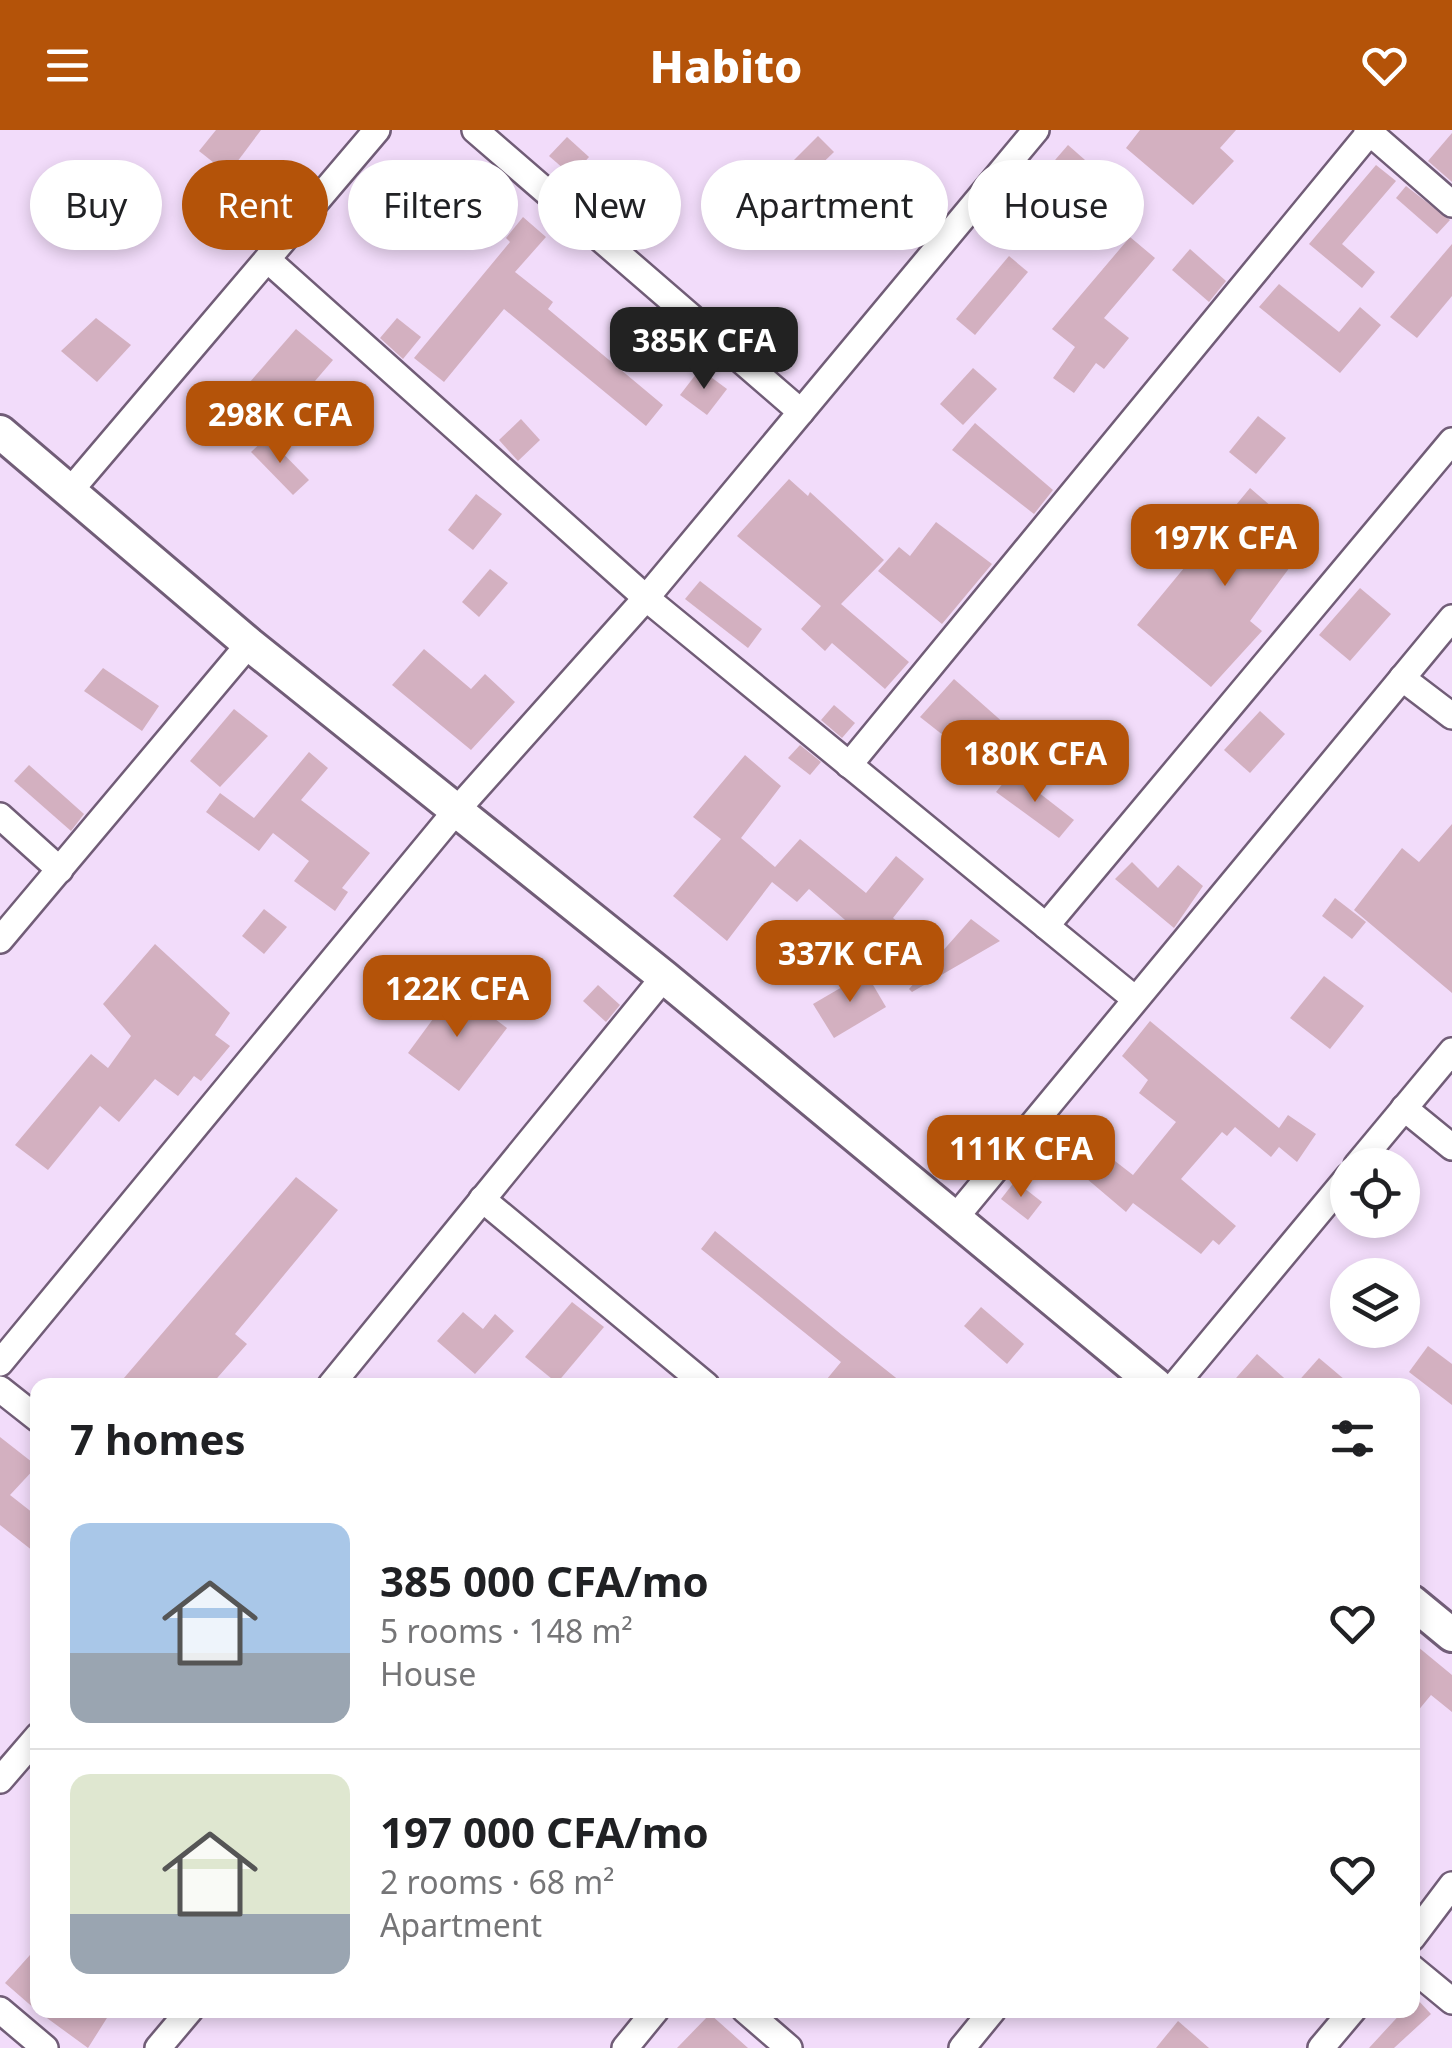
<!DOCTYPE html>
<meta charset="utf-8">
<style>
body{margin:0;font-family:"Noto Sans",sans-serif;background:#f2f2f2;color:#202124;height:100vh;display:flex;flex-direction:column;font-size:38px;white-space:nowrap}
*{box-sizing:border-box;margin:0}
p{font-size:32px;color:#757577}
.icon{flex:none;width:55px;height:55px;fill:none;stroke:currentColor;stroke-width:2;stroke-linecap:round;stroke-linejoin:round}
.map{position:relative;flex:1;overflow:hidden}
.side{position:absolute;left:30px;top:1248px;width:1390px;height:640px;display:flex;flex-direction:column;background:#fff;border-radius:20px;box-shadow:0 5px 15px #0003}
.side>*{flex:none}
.banner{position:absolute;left:30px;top:30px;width:1392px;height:90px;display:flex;gap:20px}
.tools{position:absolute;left:1330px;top:1018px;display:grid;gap:20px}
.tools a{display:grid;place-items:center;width:90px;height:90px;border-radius:50%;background:#fff;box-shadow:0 5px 15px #0003;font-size:50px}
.price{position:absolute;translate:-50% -85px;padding:0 22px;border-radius:20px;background:#b45309;color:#fff;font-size:32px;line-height:65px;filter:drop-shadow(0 2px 5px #0008)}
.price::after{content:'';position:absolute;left:50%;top:60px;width:30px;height:22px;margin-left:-15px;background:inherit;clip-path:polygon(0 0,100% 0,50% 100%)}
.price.current{background:#222;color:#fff}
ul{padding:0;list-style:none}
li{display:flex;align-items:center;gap:30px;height:250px;padding:0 40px}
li+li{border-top:2px solid #e0e0e0}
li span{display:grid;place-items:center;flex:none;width:280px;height:200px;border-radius:20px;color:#555}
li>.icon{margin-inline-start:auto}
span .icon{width:120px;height:120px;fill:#fffc;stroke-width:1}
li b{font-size:42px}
h2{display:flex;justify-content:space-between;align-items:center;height:120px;padding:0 40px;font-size:42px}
.chip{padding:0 35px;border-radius:45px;background:#fff;box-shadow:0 5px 15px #0003;font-size:35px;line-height:90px}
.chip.current{background:#b45309;color:#fff}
header{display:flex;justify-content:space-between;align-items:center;height:130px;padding:0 40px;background:#b45309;color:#fff;font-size:45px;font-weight:800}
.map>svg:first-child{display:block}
.building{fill:#d3b0c0}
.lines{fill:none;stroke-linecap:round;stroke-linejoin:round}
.minor-casing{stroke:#715d77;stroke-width:30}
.tertiary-casing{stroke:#715d77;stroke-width:38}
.minor{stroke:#fff;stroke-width:25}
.tertiary{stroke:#fff;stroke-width:32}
</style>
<header><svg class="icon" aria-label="menu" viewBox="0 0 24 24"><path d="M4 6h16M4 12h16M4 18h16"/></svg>Habito<svg class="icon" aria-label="heart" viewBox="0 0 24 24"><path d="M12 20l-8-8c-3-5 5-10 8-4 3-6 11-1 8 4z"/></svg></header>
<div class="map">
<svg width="1452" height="1918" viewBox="0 0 1452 1918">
<rect width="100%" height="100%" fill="#f2dcfa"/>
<g class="building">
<path d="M 216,0 L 261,0 L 228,44 L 199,21 Z"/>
<path d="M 1140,0 L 1236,0 L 1220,18 L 1234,31 L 1193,75 L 1126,18 Z"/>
<path d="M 1452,3 L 1452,52 L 1428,31 Z"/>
<path d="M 818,6 L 834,22 L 809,46 L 793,31 Z"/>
<path d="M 567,7 L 589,27 L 572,46 L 549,26 Z"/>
<path d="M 1068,15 L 1102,45 L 1083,67 L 1049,37 Z"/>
<path d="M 1376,35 L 1396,51 L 1342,114 L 1375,142 L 1362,158 L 1309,114 Z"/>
<path d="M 1406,56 L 1450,90 L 1437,104 L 1396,68 Z"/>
<path d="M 523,87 L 546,107 L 515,142 L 553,172 L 548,179 L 663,275 L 646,296 L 504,179 L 444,252 L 414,228 L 510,112 L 506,108 Z"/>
<path d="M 1130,107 L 1155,128 L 1104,188 L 1129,208 L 1104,239 L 1096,233 L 1074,263 L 1053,248 L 1075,217 L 1052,199 Z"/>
<path d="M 1452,114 L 1452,166 L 1417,208 L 1390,187 Z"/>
<path d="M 1190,119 L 1226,151 L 1209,172 L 1172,140 Z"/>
<path d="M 1009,126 L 1028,142 L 975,205 L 956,189 Z"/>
<path d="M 1279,154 L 1339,202 L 1360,177 L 1381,195 L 1340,243 L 1259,177 Z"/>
<path d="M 96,188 L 131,215 L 97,252 L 61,221 Z"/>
<path d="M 397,188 L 421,207 L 403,229 L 380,208 Z"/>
<path d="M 296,199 L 333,230 L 267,307 L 230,275 Z"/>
<path d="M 973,238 L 997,259 L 963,295 L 940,274 Z"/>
<path d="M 700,239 L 727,259 L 707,285 L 680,265 Z"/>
<path d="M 1258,286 L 1286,308 L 1256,344 L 1229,322 Z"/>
<path d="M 521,289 L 540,310 L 518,331 L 499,310 Z"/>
<path d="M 975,293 L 1053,360 L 1034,384 L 952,320 Z"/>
<path d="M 267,307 L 309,350 L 293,365 L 251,322 Z"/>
<path d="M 789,349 L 808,366 L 810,362 L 884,430 L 841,474 L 909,532 L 885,559 L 832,513 L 825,521 L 801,499 L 821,476 L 737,406 Z"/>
<path d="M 1250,358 L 1310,410 L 1250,491 L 1262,501 L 1211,557 L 1137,495 Z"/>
<path d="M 476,364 L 502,384 L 473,420 L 448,400 Z"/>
<path d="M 936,392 L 992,434 L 942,494 L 878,441 L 899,417 L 910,426 Z"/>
<path d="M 490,439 L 508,453 L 479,487 L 462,472 Z"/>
<path d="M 700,451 L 762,499 L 748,518 L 685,469 Z"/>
<path d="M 1360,458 L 1391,484 L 1350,531 L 1319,505 Z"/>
<path d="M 424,519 L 471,559 L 485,544 L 515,572 L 471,620 L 392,555 Z"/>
<path d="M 103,538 L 159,576 L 142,601 L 84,561 Z"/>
<path d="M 954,549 L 1030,616 L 1000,650 L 920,587 Z"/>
<path d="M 834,575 L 855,593 L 842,608 L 821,590 Z"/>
<path d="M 234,579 L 268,606 L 220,657 L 190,631 Z"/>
<path d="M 1260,581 L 1285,604 L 1250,643 L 1224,620 Z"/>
<path d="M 800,615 L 821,632 L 810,645 L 788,628 Z"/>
<path d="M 309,622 L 328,638 L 301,670 L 370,723 L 342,758 L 348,762 L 335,781 L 294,751 L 309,731 L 273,703 L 259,721 L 206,682 L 220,663 L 254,688 Z"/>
<path d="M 745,625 L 781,656 L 741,708 L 775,737 L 800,709 L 866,763 L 896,726 L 924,749 L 893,788 L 940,824 L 971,789 L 1000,811 L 912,862 L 909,859 L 916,851 L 809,759 L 797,772 L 772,752 L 727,811 L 673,766 L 721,709 L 693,687 Z"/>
<path d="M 29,635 L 84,684 L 71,701 L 14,651 Z"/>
<path d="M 1012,642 L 1074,690 L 1059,708 L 996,662 Z"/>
<path d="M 1452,694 L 1452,863 L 1354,780 L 1402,718 L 1419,732 Z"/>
<path d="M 1132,732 L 1158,758 L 1178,735 L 1203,756 L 1174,798 L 1115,749 Z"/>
<path d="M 1335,768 L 1366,792 L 1352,809 L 1322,786 Z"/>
<path d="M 264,779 L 287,797 L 264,824 L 242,806 Z"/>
<path d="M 155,814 L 230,883 L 215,905 L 230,916 L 201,951 L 194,946 L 178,966 L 155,949 L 119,992 L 100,976 L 48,1040 L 15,1015 L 91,924 L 108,938 L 131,906 L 103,874 Z"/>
<path d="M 866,843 L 886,877 L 834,908 L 813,874 Z"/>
<path d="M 1324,846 L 1364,876 L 1330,919 L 1290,888 Z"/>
<path d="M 598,855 L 620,875 L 606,892 L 583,871 Z"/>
<path d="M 455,859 L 507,898 L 459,961 L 408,923 Z"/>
<path d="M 1150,891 L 1279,998 L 1288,985 L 1316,1004 L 1297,1032 L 1279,1017 L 1271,1027 L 1235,997 L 1227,1006 L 1222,1002 L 1181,1049 L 1236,1096 L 1219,1115 L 1213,1110 L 1201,1124 L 1133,1073 L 1126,1082 L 1047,1015 L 1066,993 L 1133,1045 L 1176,992 L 1139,963 L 1148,950 L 1122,926 Z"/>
<path d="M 296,1047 L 338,1080 L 235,1204 L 247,1214 L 211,1255 L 118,1255 Z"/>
<path d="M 1015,1051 L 1042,1072 L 1028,1090 L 1001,1069 Z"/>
<path d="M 715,1101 L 842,1205 L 905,1255 L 822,1255 L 841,1232 L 701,1119 Z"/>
<path d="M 572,1172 L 604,1197 L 557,1253 L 525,1227 Z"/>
<path d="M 981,1177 L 1024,1214 L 1007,1234 L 964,1196 Z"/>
<path d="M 463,1182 L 483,1199 L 495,1184 L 514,1201 L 475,1244 L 437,1211 Z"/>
<path d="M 1428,1216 L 1452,1234 L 1452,1275 L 1409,1242 Z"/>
<path d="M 1257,1224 L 1292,1255 L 1230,1255 Z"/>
<path d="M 1319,1228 L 1351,1255 L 1295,1255 Z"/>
<path d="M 0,1307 L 37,1336 L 10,1365 L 38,1387 L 38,1425 L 0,1395 Z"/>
<path d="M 1412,1512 L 1452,1545 L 1452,1582 L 1431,1565 L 1412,1588 Z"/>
<path d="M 38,1816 L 38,1880 L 112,1880 L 88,1918 L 36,1880 L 5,1853 Z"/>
<path d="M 1416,1868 L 1431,1884 L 1394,1918 L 1369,1918 L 1404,1880 L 1412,1880 Z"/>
<path d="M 710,1884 L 748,1918 L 677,1918 Z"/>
<path d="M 1178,1891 L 1209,1918 L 1156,1918 Z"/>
</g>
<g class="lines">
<g class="minor-casing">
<g id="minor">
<path d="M 475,0 L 801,282"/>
<path d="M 1367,0 L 1452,74"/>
<path d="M 269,131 L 646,468 L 1135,869"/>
<path d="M 70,361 L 377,0"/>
<path d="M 1402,548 L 1452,586"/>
<path d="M 849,635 L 1370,2"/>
<path d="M 0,686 L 60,740"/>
<path d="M 1046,796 L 1452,311"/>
<path d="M 0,810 L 249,514"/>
<path d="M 1404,978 L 1452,1017"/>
<path d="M 1357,1035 L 1452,921"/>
<path d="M 482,1069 L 706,1255"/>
<path d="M 955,1088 L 1452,488"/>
<path d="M 0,1233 L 455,682 L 646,468 L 1036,0"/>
<path d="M 331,1255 L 664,847"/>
<path d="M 1175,1255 L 1348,1047"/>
<path d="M 0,1259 L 38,1289"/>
<path d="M 0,1650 L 38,1606"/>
<path d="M 1412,1808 L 1452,1755"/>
<path d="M 1412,1838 L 1452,1871"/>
<path d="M 0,1880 L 45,1918"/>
<path d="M 745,1880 L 789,1918"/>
<path d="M 158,1918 L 190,1880"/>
<path d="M 625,1918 L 656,1880"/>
<path d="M 962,1918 L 993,1880"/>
<path d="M 1321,1918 L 1353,1880"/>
</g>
</g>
<g class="tertiary-casing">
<g id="tertiary">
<path d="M 0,302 L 249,514 L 664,847 L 1156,1255"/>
<path d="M 1412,1472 L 1452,1505"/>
</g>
</g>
<use href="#minor" class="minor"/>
<use href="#tertiary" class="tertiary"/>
</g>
</svg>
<div class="tools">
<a><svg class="icon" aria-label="locate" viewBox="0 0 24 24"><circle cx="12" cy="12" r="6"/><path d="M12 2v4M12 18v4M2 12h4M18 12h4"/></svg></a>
<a><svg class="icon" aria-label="layers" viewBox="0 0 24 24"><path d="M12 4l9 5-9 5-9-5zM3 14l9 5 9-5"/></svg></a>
</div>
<b class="price current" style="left:704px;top:262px">385K CFA</b>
<b class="price" style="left:280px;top:336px">298K CFA</b>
<b class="price" style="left:1225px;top:459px">197K CFA</b>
<b class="price" style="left:1035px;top:675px">180K CFA</b>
<b class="price" style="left:850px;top:875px">337K CFA</b>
<b class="price" style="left:457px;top:910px">122K CFA</b>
<b class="price" style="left:1021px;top:1070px">111K CFA</b>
<div class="banner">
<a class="chip">Buy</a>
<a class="chip current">Rent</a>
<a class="chip">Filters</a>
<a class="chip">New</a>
<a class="chip">Apartment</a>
<a class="chip">House</a>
</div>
<section class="side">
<h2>7 homes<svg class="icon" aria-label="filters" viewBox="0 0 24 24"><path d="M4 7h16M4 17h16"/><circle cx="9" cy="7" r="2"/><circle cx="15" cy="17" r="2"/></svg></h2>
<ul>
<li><span style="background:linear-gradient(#a9c7e8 65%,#9aa5b1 0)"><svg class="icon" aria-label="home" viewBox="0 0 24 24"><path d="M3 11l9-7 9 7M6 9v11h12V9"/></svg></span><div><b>385 000 CFA/mo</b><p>5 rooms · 148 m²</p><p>House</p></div><svg class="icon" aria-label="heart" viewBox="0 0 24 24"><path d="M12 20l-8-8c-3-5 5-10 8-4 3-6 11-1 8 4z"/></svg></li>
<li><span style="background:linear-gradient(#dfe7d0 70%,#9aa5b1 0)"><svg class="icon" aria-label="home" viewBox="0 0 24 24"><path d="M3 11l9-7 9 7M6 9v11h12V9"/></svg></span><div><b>197 000 CFA/mo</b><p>2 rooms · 68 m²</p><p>Apartment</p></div><svg class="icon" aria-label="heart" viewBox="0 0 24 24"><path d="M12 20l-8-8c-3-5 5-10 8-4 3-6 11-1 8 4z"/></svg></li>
</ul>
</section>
</div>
